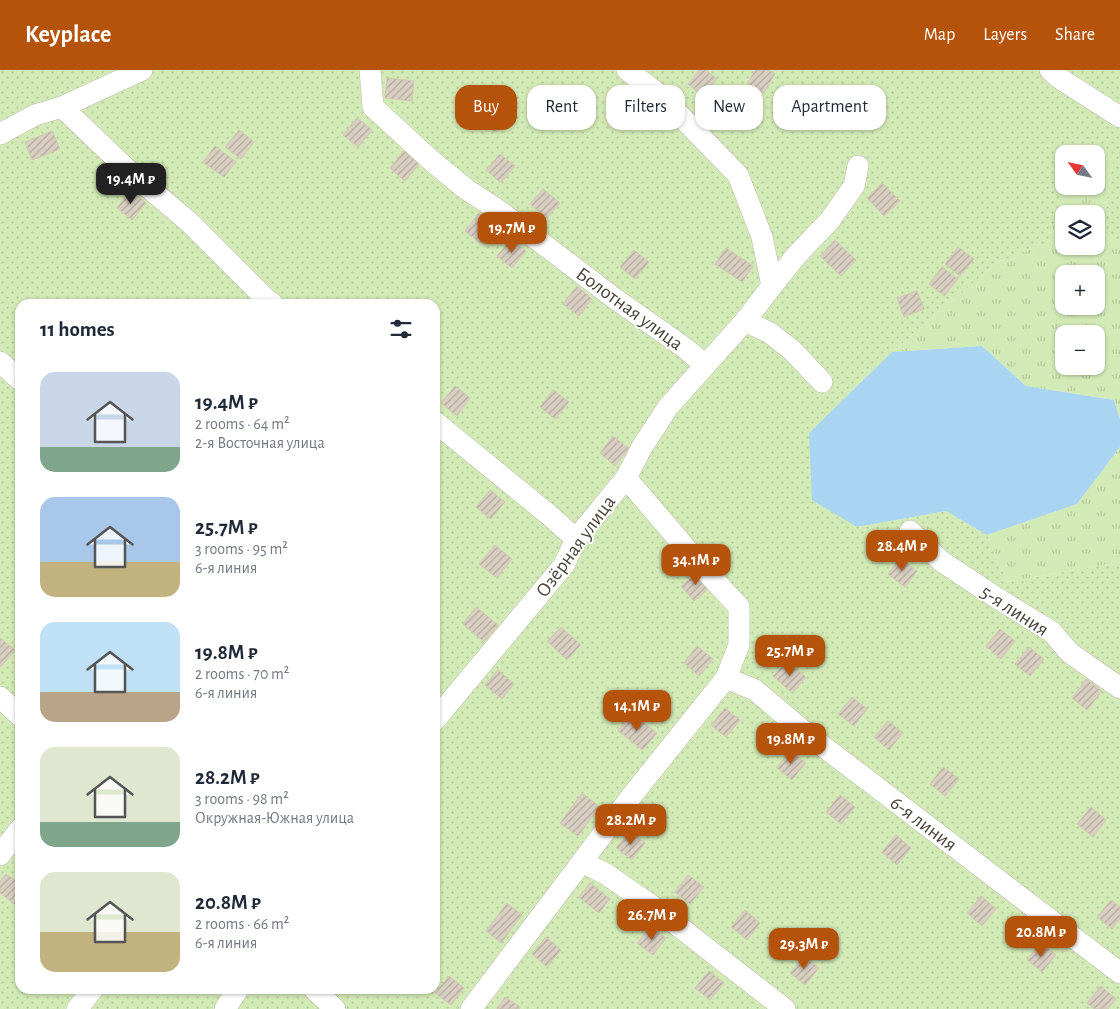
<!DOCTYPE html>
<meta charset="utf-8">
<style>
body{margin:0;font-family:"Alegreya Sans",sans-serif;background:#f2f2f3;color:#1f2937;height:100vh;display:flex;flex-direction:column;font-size:19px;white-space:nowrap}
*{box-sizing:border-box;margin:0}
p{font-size:16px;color:#747a83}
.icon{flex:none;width:28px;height:28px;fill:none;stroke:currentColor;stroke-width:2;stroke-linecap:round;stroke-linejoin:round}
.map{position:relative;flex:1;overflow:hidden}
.sheet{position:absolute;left:15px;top:229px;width:425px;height:695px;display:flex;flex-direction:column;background:#fff;border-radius:15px;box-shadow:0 1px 4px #0004}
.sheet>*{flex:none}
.hud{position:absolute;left:455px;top:15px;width:475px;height:45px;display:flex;gap:10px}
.needle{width:32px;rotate:303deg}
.tools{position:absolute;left:1055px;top:75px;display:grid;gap:10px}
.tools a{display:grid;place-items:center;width:50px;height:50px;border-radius:10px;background:#fff;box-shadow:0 1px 4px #0004;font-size:25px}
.price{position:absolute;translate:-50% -42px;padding:0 11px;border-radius:10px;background:#b45309;color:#fff;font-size:16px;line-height:32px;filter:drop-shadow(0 1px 2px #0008)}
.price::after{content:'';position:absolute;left:50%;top:30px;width:15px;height:11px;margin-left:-8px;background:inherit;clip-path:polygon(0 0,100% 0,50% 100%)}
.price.on{background:#222;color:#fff}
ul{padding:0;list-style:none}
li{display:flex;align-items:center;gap:15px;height:125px;padding:0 25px}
li span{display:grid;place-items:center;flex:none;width:140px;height:100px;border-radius:15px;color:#555}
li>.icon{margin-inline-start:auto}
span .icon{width:60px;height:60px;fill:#fffc;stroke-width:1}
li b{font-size:21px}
h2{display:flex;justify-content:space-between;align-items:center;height:60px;padding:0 25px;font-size:21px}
.tag{padding:0 18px;border-radius:15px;background:#fff;box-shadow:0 1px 4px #0004;font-size:18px;line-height:45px}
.tag.on{background:#b45309;color:#fff}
header{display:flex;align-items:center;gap:30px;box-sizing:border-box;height:70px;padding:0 25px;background:#b45309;color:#fff}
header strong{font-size:24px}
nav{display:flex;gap:28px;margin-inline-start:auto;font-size:18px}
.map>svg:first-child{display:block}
.grass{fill:url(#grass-tufts);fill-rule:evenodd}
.garden{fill:url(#garden-dots);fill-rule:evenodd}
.water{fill:#a9d4f2}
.building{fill:url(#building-hatch);stroke:#d3c7b4}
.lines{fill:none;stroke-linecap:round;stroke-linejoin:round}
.minor-casing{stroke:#c2bbae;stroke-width:22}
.minor{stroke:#fff;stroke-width:21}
.labels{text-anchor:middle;stroke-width:4;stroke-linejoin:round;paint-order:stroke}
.street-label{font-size:20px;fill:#4b4439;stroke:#fff}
</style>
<header>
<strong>Keyplace</strong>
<nav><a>Map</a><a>Layers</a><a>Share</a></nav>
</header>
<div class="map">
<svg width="1120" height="939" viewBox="0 0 1120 939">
<defs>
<pattern id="grass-tufts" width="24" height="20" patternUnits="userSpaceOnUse" patternTransform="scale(1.25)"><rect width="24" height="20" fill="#d2eab5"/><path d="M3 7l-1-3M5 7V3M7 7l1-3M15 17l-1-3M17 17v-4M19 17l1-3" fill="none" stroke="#b6ca9c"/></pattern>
<pattern id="garden-dots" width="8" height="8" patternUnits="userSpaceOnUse" patternTransform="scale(1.25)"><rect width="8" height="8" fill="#d2eab5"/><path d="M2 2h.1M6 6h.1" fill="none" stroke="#b6ca9c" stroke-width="1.8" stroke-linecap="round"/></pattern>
<pattern id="building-hatch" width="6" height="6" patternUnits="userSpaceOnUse" patternTransform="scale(1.25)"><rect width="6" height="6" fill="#d8cfc1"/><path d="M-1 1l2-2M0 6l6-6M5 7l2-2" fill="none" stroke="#b1aa9e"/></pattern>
</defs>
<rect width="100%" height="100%" fill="#f6f3ec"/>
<g class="grass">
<path d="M 1096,84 L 1114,84 L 1102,162 L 1120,175 L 1120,349 L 1114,330 L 1026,316 L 982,276 L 892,282 L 998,192 L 1047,173 L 1067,116 L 1096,116 ZM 1064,144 L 1096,144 L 1096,176 L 1064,176 ZM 1064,204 L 1096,204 L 1096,236 L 1064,236 ZM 1064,264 L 1096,264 L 1096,296 L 1064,296 Z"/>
<path d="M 1120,377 L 1120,492 L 1007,512 L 987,465 L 1077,434 Z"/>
</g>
<path class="garden" d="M 0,0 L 1120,0 L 1120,175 L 1102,162 L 1114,84 L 1064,84 L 1064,116 L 1067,116 L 1047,173 L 998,192 L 892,282 L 809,363 L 857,457 L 946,441 L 987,465 L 1007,512 L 1120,492 L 1120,939 L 0,939 ZM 20,234 L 435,234 L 435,919 L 20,919 Z"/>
<path class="water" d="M 982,276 L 1026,316 L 1114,330 L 1120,349 L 1120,377 L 1077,434 L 987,465 L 946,441 L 857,457 L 812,430 L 809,363 L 892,282 Z"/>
<g class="building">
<path d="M 699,0 L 706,0 L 717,9 L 703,26 L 688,14 Z"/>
<path d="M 755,0 L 768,0 L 775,4 L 764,23 L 747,14 Z"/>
<path d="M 387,8 L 414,11 L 412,31 L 385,28 Z"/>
<path d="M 503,22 L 518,33 L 496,63 L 481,52 Z"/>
<path d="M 357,48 L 372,60 L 358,77 L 343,65 Z"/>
<path d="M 239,60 L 254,72 L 241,89 L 225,77 Z"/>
<path d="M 52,61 L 60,79 L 32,90 L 25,72 Z"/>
<path d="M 215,76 L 236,92 L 224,107 L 203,92 Z"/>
<path d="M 404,81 L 419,94 L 405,111 L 390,98 Z"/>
<path d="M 500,84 L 515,96 L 501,113 L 486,100 Z"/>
<path d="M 882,113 L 900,131 L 884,146 L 867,128 Z"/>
<path d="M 543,119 L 560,133 L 547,148 L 530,134 Z"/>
<path d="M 130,120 L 146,133 L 132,150 L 117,138 Z"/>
<path d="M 479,143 L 494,156 L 480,173 L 465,161 Z"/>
<path d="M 511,169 L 526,181 L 512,198 L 497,186 Z"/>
<path d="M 835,170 L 856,190 L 841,206 L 820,186 Z"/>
<path d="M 958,177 L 974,189 L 960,206 L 945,194 Z"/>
<path d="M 726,178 L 753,196 L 742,212 L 715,194 Z"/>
<path d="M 634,180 L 649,192 L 635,209 L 620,197 Z"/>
<path d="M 942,197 L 958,209 L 944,226 L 929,214 Z"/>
<path d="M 577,216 L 592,229 L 579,246 L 563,234 Z"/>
<path d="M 917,221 L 924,239 L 904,247 L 897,228 Z"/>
<path d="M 455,316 L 470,328 L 457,346 L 441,333 Z"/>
<path d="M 553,320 L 569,332 L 555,349 L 540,337 Z"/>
<path d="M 613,366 L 629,379 L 615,396 L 600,383 Z"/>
<path d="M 490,420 L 505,432 L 491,449 L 476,437 Z"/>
<path d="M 495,475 L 512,489 L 497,508 L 479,494 Z"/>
<path d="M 900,488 L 917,501 L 905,517 L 888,504 Z"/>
<path d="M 698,502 L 710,517 L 694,531 L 681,516 Z"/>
<path d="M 476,537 L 498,555 L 484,572 L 463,554 Z"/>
<path d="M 561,557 L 581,575 L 567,590 L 547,571 Z"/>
<path d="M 1000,559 L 1015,571 L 1001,589 L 986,576 Z"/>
<path d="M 0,568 L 15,580 L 1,597 L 0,596 Z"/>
<path d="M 697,576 L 713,589 L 699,606 L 684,593 Z"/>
<path d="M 1029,577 L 1044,589 L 1030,606 L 1015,594 Z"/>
<path d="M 787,591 L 806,607 L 792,623 L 773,606 Z"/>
<path d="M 498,600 L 514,614 L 502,629 L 485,615 Z"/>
<path d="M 1086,609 L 1102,621 L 1087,640 L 1072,628 Z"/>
<path d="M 852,627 L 867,639 L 854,656 L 838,644 Z"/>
<path d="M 725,638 L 740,650 L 726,667 L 711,655 Z"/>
<path d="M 631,643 L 657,663 L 643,680 L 618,661 Z"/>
<path d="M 888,651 L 903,663 L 889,680 L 874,667 Z"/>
<path d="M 790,680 L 806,693 L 792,710 L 777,698 Z"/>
<path d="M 943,697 L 959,709 L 945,726 L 930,714 Z"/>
<path d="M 582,723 L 600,737 L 578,766 L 560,753 Z"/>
<path d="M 840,725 L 855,737 L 841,754 L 826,742 Z"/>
<path d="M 1091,737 L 1106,750 L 1093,767 L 1077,754 Z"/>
<path d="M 630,761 L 645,773 L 632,790 L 616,778 Z"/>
<path d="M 896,765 L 911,778 L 897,795 L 882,782 Z"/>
<path d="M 6,804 L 20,814 L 20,829 L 16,835 L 0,823 L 0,811 Z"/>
<path d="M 688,805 L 704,817 L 690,834 L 675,822 Z"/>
<path d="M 590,813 L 610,829 L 599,843 L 579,827 Z"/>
<path d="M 981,826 L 996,839 L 982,856 L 967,843 Z"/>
<path d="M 1111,830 L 1120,837 L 1120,849 L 1112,859 L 1097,847 Z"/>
<path d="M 507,833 L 522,845 L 501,873 L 486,861 Z"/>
<path d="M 745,840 L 760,853 L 747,870 L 731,857 Z"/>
<path d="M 651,856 L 666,868 L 653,885 L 637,873 Z"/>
<path d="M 546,867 L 561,880 L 547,897 L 532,884 Z"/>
<path d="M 1041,873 L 1056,885 L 1042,902 L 1027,890 Z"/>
<path d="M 804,886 L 819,898 L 805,915 L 790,903 Z"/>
<path d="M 709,901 L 724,913 L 710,930 L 695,918 Z"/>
<path d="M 449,906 L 464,918 L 451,935 L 435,923 Z"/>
<path d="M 1101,916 L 1116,929 L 1108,939 L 1094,939 L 1087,933 Z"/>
<path d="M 505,927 L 520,937 L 519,939 L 497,939 Z"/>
</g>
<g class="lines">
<g class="minor-casing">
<g id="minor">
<path d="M 370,0 L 373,37 L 433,92 L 466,119 L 501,142 L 614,228 L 685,278 L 705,295"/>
<path d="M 1050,0 L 1059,8 L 1120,47"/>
<path d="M 62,37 L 130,102 L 189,152 L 266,229 L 273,234"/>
<path d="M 0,64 L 35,45 L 62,37 L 142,0"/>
<path d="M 772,216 L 795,187 L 830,150 L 854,116 L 858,96"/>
<path d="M 745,251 L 770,263 L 793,281 L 822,312"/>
<path d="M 0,292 L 20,310"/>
<path d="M 435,352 L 548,444 L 576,469"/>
<path d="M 910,461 L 941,491 L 997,528 L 1052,562 L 1070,583 L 1120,618"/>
<path d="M 726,608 L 755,620 L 807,664 L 1120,903"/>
<path d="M 0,627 L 20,646"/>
<path d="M 435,650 L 564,495 L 576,469 L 626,408 L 642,377 L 668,337 L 745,251 L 772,216 L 762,167 L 738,105 L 661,26 L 627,0"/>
<path d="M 0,785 L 20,759"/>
<path d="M 582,792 L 606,804 L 655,838 L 785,939"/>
<path d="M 314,919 L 335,939"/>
<path d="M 77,939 L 93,919"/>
<path d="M 225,939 L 238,919"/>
<path d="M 471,939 L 630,728 L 726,608 L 739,575 L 739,537 L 702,497 L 626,408"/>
</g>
</g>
<use href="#minor" class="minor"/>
</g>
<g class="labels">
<g class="street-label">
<text transform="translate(630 238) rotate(36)" y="7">Болотная улица</text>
<text transform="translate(575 476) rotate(-54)" y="7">Озёрная улица</text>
<text transform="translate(1015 540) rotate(33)" y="7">5-я линия</text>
<text transform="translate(924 753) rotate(37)" y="7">6-я линия</text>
</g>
</g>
</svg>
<div class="tools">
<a><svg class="needle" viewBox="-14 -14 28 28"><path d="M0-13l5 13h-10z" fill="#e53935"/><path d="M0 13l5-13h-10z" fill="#747a83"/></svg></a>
<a><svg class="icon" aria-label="layers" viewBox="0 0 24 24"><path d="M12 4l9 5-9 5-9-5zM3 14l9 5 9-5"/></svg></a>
<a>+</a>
<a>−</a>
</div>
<b class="price on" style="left:131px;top:135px">19.4M ₽</b>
<b class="price" style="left:512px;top:184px">19.7M ₽</b>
<b class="price" style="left:902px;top:502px">28.4M ₽</b>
<b class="price" style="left:696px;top:516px">34.1M ₽</b>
<b class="price" style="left:790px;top:607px">25.7M ₽</b>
<b class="price" style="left:637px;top:662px">14.1M ₽</b>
<b class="price" style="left:791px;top:695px">19.8M ₽</b>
<b class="price" style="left:631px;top:776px">28.2M ₽</b>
<b class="price" style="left:652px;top:871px">26.7M ₽</b>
<b class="price" style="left:1041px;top:888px">20.8M ₽</b>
<b class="price" style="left:804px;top:900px">29.3M ₽</b>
<div class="hud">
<a class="tag on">Buy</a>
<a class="tag">Rent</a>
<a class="tag">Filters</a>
<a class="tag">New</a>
<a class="tag">Apartment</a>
</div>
<section class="sheet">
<h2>11 homes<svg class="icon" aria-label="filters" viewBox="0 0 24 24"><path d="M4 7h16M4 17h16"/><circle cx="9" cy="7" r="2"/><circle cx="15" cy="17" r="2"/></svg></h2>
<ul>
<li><span style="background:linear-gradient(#c9d6e8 75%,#7fa58c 0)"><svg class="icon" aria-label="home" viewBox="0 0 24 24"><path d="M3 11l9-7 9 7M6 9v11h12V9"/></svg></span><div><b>19.4M ₽</b><p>2 rooms · 64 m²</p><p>2-я Восточная улица</p></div></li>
<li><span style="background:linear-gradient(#a9c7e8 65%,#c2b280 0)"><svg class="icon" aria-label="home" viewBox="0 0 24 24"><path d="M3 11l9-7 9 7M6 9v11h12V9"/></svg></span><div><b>25.7M ₽</b><p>3 rooms · 95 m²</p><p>6-я линия</p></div></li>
<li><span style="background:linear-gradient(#bfe0f5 70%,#b9a48a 0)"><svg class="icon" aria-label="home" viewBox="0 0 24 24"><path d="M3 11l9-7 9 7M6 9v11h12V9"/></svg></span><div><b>19.8M ₽</b><p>2 rooms · 70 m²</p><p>6-я линия</p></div></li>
<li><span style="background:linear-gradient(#dfe7d0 75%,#7fa58c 0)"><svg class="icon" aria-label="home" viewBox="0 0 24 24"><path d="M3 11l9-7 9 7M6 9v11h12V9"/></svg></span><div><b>28.2M ₽</b><p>3 rooms · 98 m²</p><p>Окружная-Южная улица</p></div></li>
<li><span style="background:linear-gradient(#dfe7d0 60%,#c2b280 0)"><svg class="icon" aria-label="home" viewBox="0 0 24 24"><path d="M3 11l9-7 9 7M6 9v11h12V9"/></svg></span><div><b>20.8M ₽</b><p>2 rooms · 66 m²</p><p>6-я линия</p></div></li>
</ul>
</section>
</div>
